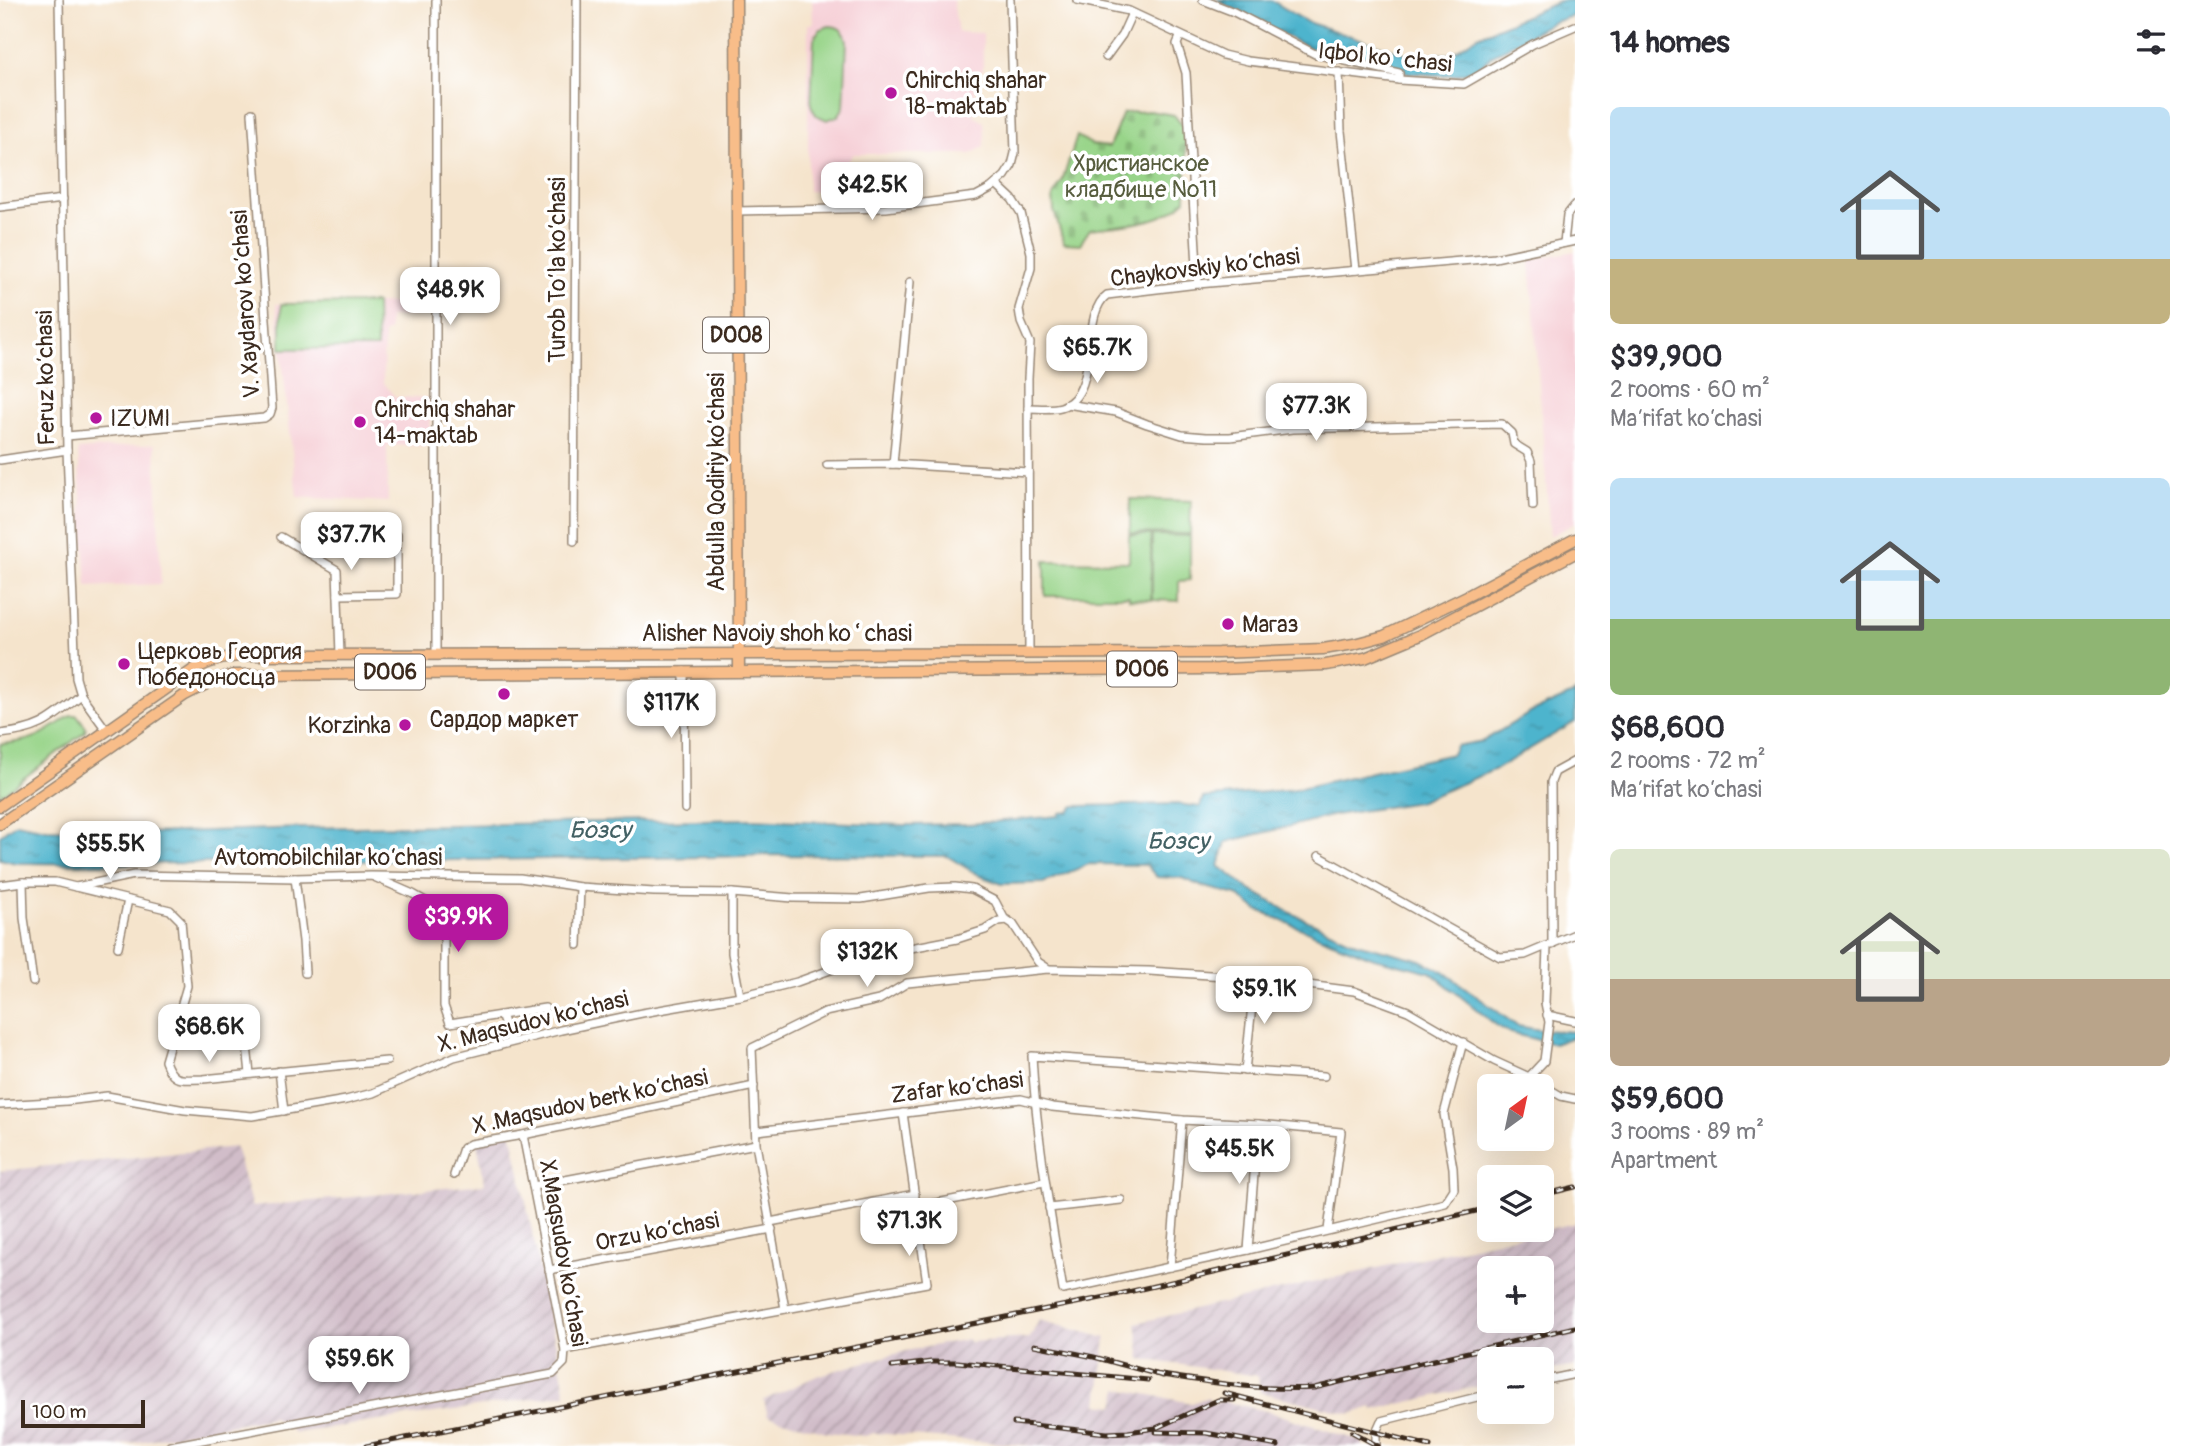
<!DOCTYPE html>
<meta charset="utf-8">
<style>
body{margin:0;font-family:Pangolin,sans-serif;background:#f2f2f3;color:#2b2b33;height:100vh;display:flex;flex-direction:column;font-size:26px;white-space:nowrap}
*{box-sizing:border-box;margin:0}
p{font-size:23px;color:#7c7c81}
.icon{flex:none;width:38px;height:38px;fill:none;stroke:currentColor;stroke-width:2;stroke-linecap:round;stroke-linejoin:round}
.map{position:relative;flex:1;overflow:hidden}
.drawer{display:flex;flex-direction:column;background:#fff;width:630px}
.drawer>*{flex:none}
.needle{width:46px;rotate:33deg}
.fabs{position:absolute;left:1477px;top:1074px;display:grid;gap:14px}
.fabs a{display:grid;place-items:center;width:77px;height:77px;border-radius:10px;background:#fff;box-shadow:0 7px 28px #0002;font-size:35px}
.scale{position:absolute;left:21px;bottom:18px;width:124px;box-sizing:border-box;padding-left:7px;border:4px solid #3b2a1e;border-top:0;font-size:19px;line-height:24px;white-space:nowrap;color:#3b2a1e;-webkit-text-stroke:5px #fff;paint-order:stroke}
.price{position:absolute;translate:-50% -60px;padding:0 16px;border-radius:14px;background:#fff;color:#222;font-size:23px;line-height:46px;filter:drop-shadow(0 2px 4px #0008)}
.price::after{content:'';position:absolute;left:50%;top:42px;width:21px;height:16px;margin-left:-10px;background:inherit;clip-path:polygon(0 0,100% 0,50% 100%)}
.price.on{background:#b5179e;color:#fff}
ul{padding:0;list-style:none}
li{display:grid;align-content:center;gap:14px;height:371px;padding:0 35px}
li span{display:grid;place-items:center;height:217px;border-radius:10px;color:#555}
li>.icon{margin-inline-start:auto}
span .icon{width:126px;height:126px;fill:#fffc;stroke-width:1}
li b{font-size:30px}
h2{display:flex;justify-content:space-between;align-items:center;height:84px;padding:0 35px;font-size:30px}
main{display:flex;flex:1;min-height:0}
.map>svg:first-child{display:block}
.built{fill:#f6cfd6}
.industrial{fill:url(#industrial-furrows);fill-rule:evenodd}
.cemetery{fill:url(#cemetery-stones);stroke:#6a7f54;stroke-width:2}
.green{fill:#98d489;stroke:#6a7f54;stroke-width:2}
.water{fill:url(#water-ripples);stroke:#446f76;stroke-width:2}
.lines{fill:none;stroke-linecap:round;stroke-linejoin:round}
.minor-casing{stroke:#988775;stroke-width:10}
.primary-casing{stroke:#988775;stroke-width:13}
.minor{stroke:#fff;stroke-width:7}
.primary{stroke:#f8bd89;stroke-width:10}
.rail-casing{stroke:#3b2a1e;stroke-width:5}
.rail{stroke:#fff;stroke-width:2.5;stroke-dasharray:8;stroke-linecap:butt}
.poi-dot{fill:#b5179e;stroke:#fff;stroke-width:2.5}
.labels{text-anchor:middle;stroke-width:7;stroke-linejoin:round;paint-order:stroke}
.shield{fill:#fff;stroke:#766a62;stroke-width:2}
.shield-label{font-size:21px;font-weight:bold;fill:#3b2a1e}
.street-label{font-size:23px;fill:#3b2a1e;stroke:#fff}
.poi-label{font-size:23px;fill:#3b2a1e;stroke:#fff;text-anchor:start}
.park-label{font-size:23px;fill:#575d3e;stroke:#fff}
.water-label{font-size:24px;font-style:italic;fill:#436164;stroke:#fff}
</style>
<main>
<div class="map">
<svg width="1575" height="1446" viewBox="0 0 1575 1446">
<defs>
<pattern id="industrial-furrows" width="10" height="10" patternUnits="userSpaceOnUse" patternTransform="scale(1.75)"><rect width="10" height="10" fill="#d1bdc9"/><path d="M-1 1l2-2M0 10L10 0M9 11l2-2" fill="none" stroke="#ab9aa3"/></pattern>
<pattern id="cemetery-stones" width="16" height="16" patternUnits="userSpaceOnUse" patternTransform="scale(1.75)"><rect width="16" height="16" fill="#98d489"/><path d="M2 7V4a2 2 0 0 1 4 0v3zM10 15v-3a2 2 0 0 1 4 0v3z" fill="#84b676"/></pattern>
<pattern id="water-ripples" width="26" height="14" patternUnits="userSpaceOnUse" patternTransform="scale(1.75)"><rect width="26" height="14" fill="#4eb4cd"/><path d="M2 4q2-2 4 0t4 0M15 11q2-2 4 0t4 0" fill="none" stroke="#4293a6"/></pattern>
</defs>
<rect width="100%" height="100%" fill="#fff"/>
<filter id="ink" filterUnits="userSpaceOnUse"><feTurbulence type="fractalNoise" baseFrequency=".0143" numOctaves="2"/><feDisplacementMap in="SourceGraphic" scale="14" xChannelSelector="R" yChannelSelector="G"/><feConvolveMatrix kernelMatrix="1 2 1 2 8 2 1 2 1" color-interpolation-filters="sRGB"/></filter>
<filter id="wash" filterUnits="userSpaceOnUse"><feTurbulence type="fractalNoise" baseFrequency=".00686" numOctaves="4" result="noise"/><feDisplacementMap in="SourceGraphic" scale="28" xChannelSelector="R" yChannelSelector="G"/><feGaussianBlur stdDeviation="1.57" result="paint"/><feColorMatrix in="noise" values="0 0 0 0 0 0 0 0 0 0 0 0 0 0 0 0 0 1.4 0 .05"/><feComposite in="paint" operator="in"/></filter>
<g filter="url(#wash)">
<rect width="100%" height="100%" fill="#f5e4cc"/>
<g class="built">
<path d="M 812,0 L 953,0 L 958,32 L 983,33 L 983,71 L 976,71 L 974,116 L 984,122 L 985,135 L 984,147 L 970,154 L 854,154 L 844,166 L 844,192 L 808,191 L 808,24 L 813,24 Z"/>
<path d="M 1575,251 L 1575,523 L 1550,536 L 1530,260 Z"/>
<path d="M 421,303 L 421,315 L 389,317 L 389,332 L 384,333 L 383,382 L 395,397 L 431,398 L 430,446 L 387,445 L 388,502 L 297,497 L 276,304 Z"/>
<path d="M 155,444 L 161,584 L 87,587 L 78,450 Z"/>
</g>
<g class="industrial">
<path d="M 511,1130 L 566,1394 L 295,1433 L 273,1417 L 116,1446 L 0,1446 L 0,1171 L 235,1147 L 252,1207 L 485,1184 L 476,1138 Z"/>
<path d="M 1575,1223 L 1575,1366 L 1542,1372 L 1542,1360 L 1489,1360 L 1489,1384 L 1373,1410 L 1372,1407 L 1351,1414 L 1260,1392 L 1258,1376 L 1141,1359 L 1136,1323 ZM 1489,1269 L 1542,1269 L 1542,1321 L 1489,1321 Z"/>
<path d="M 1039,1320 L 1106,1338 L 1098,1404 L 1115,1406 L 1119,1389 L 1192,1403 L 1208,1397 L 1211,1404 L 1223,1401 L 1270,1412 L 1363,1442 L 1363,1446 L 1036,1446 L 874,1433 L 865,1436 L 827,1432 L 768,1416 L 764,1400 L 819,1375 L 906,1351 L 968,1339 L 969,1342 L 1030,1338 Z"/>
</g>
<path class="cemetery" d="M 1149,111 L 1174,115 L 1186,130 L 1186,200 C 1161,225 1122,225 1090,229 L 1080,244 L 1064,243 L 1054,211 L 1053,196 L 1062,182 L 1077,136 L 1093,145 L 1109,147 L 1123,113 Z"/>
<g class="green">
<path d="M 829,26 C 839,26 845,31 847,41 L 844,107 L 838,116 L 827,120 L 816,115 L 811,105 L 814,39 L 819,30 Z"/>
<path d="M 376,303 L 377,348 L 281,349 L 281,304 Z"/>
<path d="M 1130,499 L 1191,501 L 1190,534 L 1130,533 Z"/>
<path d="M 1129,535 L 1151,535 L 1151,600 L 1129,599 L 1129,596 L 1045,596 L 1045,561 L 1129,562 Z"/>
<path d="M 1152,535 L 1190,536 L 1190,580 L 1179,581 L 1179,601 L 1152,600 Z"/>
<path d="M 71,715 L 77,715 L 86,727 L 85,732 L 0,796 L 0,744 C 34,742 44,734 71,715 Z"/>
</g>
<g class="water">
<path d="M 1217,0 L 1271,0 L 1307,22 L 1410,55 L 1450,54 L 1478,36 L 1563,0 L 1575,0 L 1575,15 L 1551,23 L 1493,55 L 1475,70 L 1456,75 L 1436,75 L 1410,73 L 1311,49 Z"/>
<path d="M 1575,693 L 1575,722 L 1496,769 L 1418,802 L 1335,815 L 1226,842 L 1219,866 L 1249,889 L 1293,914 L 1356,943 L 1421,960 L 1444,972 L 1517,1026 L 1541,1030 L 1575,1032 L 1575,1038 L 1570,1038 L 1554,1044 L 1510,1033 L 1496,1025 L 1430,972 L 1374,958 L 1328,940 L 1257,910 L 1237,895 L 1201,886 L 1182,878 L 1157,877 L 1146,865 L 1089,864 L 1043,883 L 1002,884 L 980,876 L 947,856 L 768,855 L 715,857 L 115,864 L 16,863 L 0,859 L 0,835 L 16,823 L 47,829 L 149,833 L 301,828 L 750,819 L 904,825 L 969,824 L 1059,816 L 1060,813 L 1069,812 L 1074,806 L 1178,804 L 1200,807 L 1203,798 L 1296,789 L 1452,754 L 1456,746 L 1483,741 L 1530,713 Z"/>
</g>
</g>
<g filter="url(#ink)">
<g class="lines">
<g class="minor-casing">
<g id="minor">
<path d="M 59,0 L 67,450 L 76,678 L 81,695 L 107,731"/>
<path d="M 1077,0 L 1129,11 L 1223,55 L 1248,61 L 1399,80 L 1464,84 L 1533,44 L 1575,26"/>
<path d="M 1203,0 L 1234,12 L 1315,54 L 1399,73 L 1399,80"/>
<path d="M 1180,37 L 1177,44 L 1186,73 L 1198,284"/>
<path d="M 1106,57 L 1122,35 L 1132,13"/>
<path d="M 1339,72 L 1341,131 L 1356,270"/>
<path d="M 996,184 L 1012,199 L 1021,213 L 1031,253 L 1031,268 L 1019,309 L 1021,322 L 1030,343 L 1028,378 L 1029,653"/>
<path d="M 0,207 L 63,199"/>
<path d="M 736,211 L 886,208 L 976,196 L 991,188 L 1005,176 L 1012,165 L 1015,153 L 1010,0"/>
<path d="M 1564,243 L 1567,215 L 1575,205"/>
<path d="M 1067,404 L 1116,412 L 1147,424 L 1182,435 L 1206,437 L 1230,437 L 1292,429 L 1502,424 L 1512,433 L 1514,444 L 1527,452 L 1531,461 L 1533,506"/>
<path d="M 1028,408 C 1038,408 1051,410 1061,407 C 1102,394 1079,315 1107,295 L 1198,284 L 1495,258 L 1575,241"/>
<path d="M 67,436 L 264,418 L 270,414 L 272,408 L 252,113"/>
<path d="M 0,460 L 67,450"/>
<path d="M 893,464 L 910,282"/>
<path d="M 827,465 L 893,464 L 1028,472"/>
<path d="M 281,537 L 337,570 L 340,655"/>
<path d="M 574,541 L 577,0"/>
<path d="M 338,595 L 397,594 L 397,535"/>
<path d="M 436,654 L 436,0"/>
<path d="M 684,671 L 685,809"/>
<path d="M 0,734 C 41,730 50,720 81,695"/>
<path d="M 1319,856 L 1500,957 L 1525,955 L 1575,934"/>
<path d="M 374,877 L 413,894 L 436,907 L 444,924 L 444,1006 L 450,1023 L 545,1008"/>
<path d="M 295,878 L 303,941 L 305,973"/>
<path d="M 23,882 L 24,918 L 33,982"/>
<path d="M 0,885 L 23,882 L 55,882 L 170,910 L 181,921 L 187,986 L 165,1061 C 173,1084 182,1079 203,1079 L 387,1061"/>
<path d="M 76,887 L 134,875 L 295,878 L 371,876 L 520,878 L 580,887 L 654,892 L 732,893 L 793,898 L 861,899 L 929,888 L 955,887 L 972,889 L 995,901 L 1005,920"/>
<path d="M 732,893 L 732,953 L 740,996"/>
<path d="M 578,945 L 580,887"/>
<path d="M 1552,945 L 1551,782 L 1555,772 L 1575,761"/>
<path d="M 118,947 L 128,900"/>
<path d="M 501,1015 L 511,1042"/>
<path d="M 1547,1015 L 1575,1021"/>
<path d="M 244,1017 L 250,1074"/>
<path d="M 279,1071 L 284,1111"/>
<path d="M 1245,1071 L 1255,978"/>
<path d="M 1324,1076 L 1032,1056 C 1036,1135 1050,1212 1063,1290 L 1248,1250 L 1445,1203 L 1454,1189 L 1453,1168 L 1444,1114 L 1463,1042"/>
<path d="M 1529,1077 L 1544,1061 L 1549,1022 L 1545,1003 L 1547,947"/>
<path d="M 0,1105 L 67,1101 L 107,1096 L 185,1110 L 252,1116 L 346,1100 L 373,1093 L 454,1057 L 561,1030 L 642,1013 L 740,996 L 797,982 L 869,956 L 957,939 L 985,930 L 999,921 L 1007,920 L 1013,924 L 1038,962 L 1047,968"/>
<path d="M 757,1131 L 1021,1099 L 1052,1107 L 1182,1120 L 1258,1124 L 1341,1132 L 1328,1230"/>
<path d="M 454,1175 L 463,1148 L 470,1144 L 523,1135 L 754,1086"/>
<path d="M 533,1186 L 756,1144"/>
<path d="M 916,1207 L 1044,1182"/>
<path d="M 1049,1208 L 1121,1200"/>
<path d="M 770,1222 L 915,1194"/>
<path d="M 1248,1250 L 1258,1124"/>
<path d="M 1170,1267 L 1182,1120"/>
<path d="M 549,1270 L 772,1229"/>
<path d="M 785,1309 L 756,1144 L 752,1048 L 825,1012 L 879,1000 L 907,983 L 1048,969 L 1149,971 L 1255,978 L 1354,991 L 1408,1011 L 1494,1061 L 1529,1077 L 1561,1096 L 1575,1099"/>
<path d="M 565,1350 L 927,1283 L 903,1113"/>
<path d="M 1542,1381 L 1575,1374"/>
<path d="M 170,1446 L 553,1374 L 564,1363 L 565,1350 L 523,1135"/>
<path d="M 1376,1446 L 1376,1432 L 1381,1421 L 1489,1394"/>
</g>
</g>
<g class="primary-casing">
<g id="primary">
<path d="M 736,0 L 739,671"/>
<path d="M 0,806 L 193,670 C 212,659 231,656 253,655 L 1218,653 L 1323,649 L 1354,644 L 1384,636 L 1471,594 L 1575,539"/>
<path d="M 0,824 L 185,695 L 212,681 L 234,675 L 1218,669 L 1326,665 L 1365,658 L 1420,635 L 1575,553"/>
</g>
</g>
<use href="#minor" class="minor"/>
<use href="#primary" class="primary"/>
<g class="rail-casing">
<g id="rail">
<path d="M 1542,1195 L 1575,1187"/>
<path d="M 1034,1345 L 1094,1357 L 1163,1376"/>
<path d="M 892,1367 L 931,1362 L 957,1362 L 1148,1380"/>
<path d="M 1155,1374 C 1208,1382 1260,1391 1314,1388 L 1575,1327"/>
<path d="M 1224,1393 L 1430,1446"/>
<path d="M 1014,1423 L 1107,1433 L 1128,1432 L 1156,1428 L 1218,1400 L 1234,1400"/>
<path d="M 1156,1432 L 1206,1433 L 1278,1446"/>
<path d="M 1352,1432 L 1378,1446"/>
<path d="M 366,1446 L 1111,1296 L 1489,1208"/>
</g>
</g>
<use href="#rail" class="rail"/>
</g>
</g>
<g class="poi-dot">
<circle cx="891" cy="93" r="7"/>
<circle cx="96" cy="418" r="7"/>
<circle cx="360" cy="422" r="7"/>
<circle cx="1228" cy="624" r="7"/>
<circle cx="124" cy="664" r="7"/>
<circle cx="504" cy="694" r="7"/>
<circle cx="405" cy="725" r="7"/>
</g>
<g class="labels">
<g class="shield">
<rect x="703" y="317.5" width="66" height="35" rx="5"/>
<rect x="1107" y="651.5" width="70" height="35" rx="5"/>
<rect x="355" y="654.5" width="70" height="35" rx="5"/>
</g>
<g class="shield-label">
<text x="736" y="342">D008</text>
<text x="1142" y="676">D006</text>
<text x="390" y="679">D006</text>
</g>
<g class="street-label">
<text transform="translate(1385 57) rotate(6)" y="8">Iqbol koʻchasi</text>
<text transform="translate(1205 267) rotate(-7)" y="8">Chaykovskiy ko‘chasi</text>
<text transform="translate(557 270) rotate(-90)" y="8">Turob To‘la ko‘chasi</text>
<text transform="translate(245 304) rotate(-94)" y="8">V. Xaydarov ko‘chasi</text>
<text transform="translate(45 378) rotate(-91)" y="8">Feruz ko‘chasi</text>
<text transform="translate(716 482) rotate(-90)" y="8">Abdulla Qodiriy ko‘chasi</text>
<text x="777" y="641">Alisher Navoiy shoh koʻchasi</text>
<text x="328" y="865">Avtomobilchilar ko‘chasi</text>
<text transform="translate(533 1021) rotate(-14)" y="8">X. Maqsudov ko‘chasi</text>
<text transform="translate(957 1087) rotate(-7)" y="8">Zafar ko‘chasi</text>
<text transform="translate(590 1101) rotate(-12)" y="8">X .Maqsudov berk ko‘chasi</text>
<text transform="translate(657 1231) rotate(-11)" y="8">Orzu ko‘chasi</text>
<text transform="translate(564 1253) rotate(80)" y="8">X.Maqsudov ko‘chasi</text>
</g>
<g class="poi-label">
<text x="905" y="88">Chirchiq shahar<tspan x="905" dy="26">18-maktab</tspan></text>
<text x="374" y="417">Chirchiq shahar<tspan x="374" dy="26">14-maktab</tspan></text>
<text x="110" y="426">IZUMI</text>
<text x="1242" y="632">Магаз</text>
<text x="138" y="659">Церковь Георгия<tspan x="138" dy="26">Победоносца</tspan></text>
<text x="504" y="727" text-anchor="middle">Сардор маркет</text>
<text x="391" y="733" text-anchor="end">Korzinka</text>
</g>
<g class="park-label">
<text x="1141" y="171">Христианское<tspan x="1141" dy="26">кладбище №11</tspan></text>
</g>
<g class="water-label">
<text x="600" y="838">Бозсу</text>
<text x="1178" y="849">Бозсу</text>
</g>
</g>
</svg>
<div class="fabs">
<a><svg class="needle" viewBox="-14 -14 28 28"><path d="M0-13l5 13h-10z" fill="#e53935"/><path d="M0 13l5-13h-10z" fill="#7c7c81"/></svg></a>
<a><svg class="icon" aria-label="layers" viewBox="0 0 24 24"><path d="M12 4l9 5-9 5-9-5zM3 14l9 5 9-5"/></svg></a>
<a>+</a>
<a>−</a>
</div>
<div class="scale">100 m</div>
<b class="price" style="left:872px;top:222px">$42.5K</b>
<b class="price" style="left:450px;top:327px">$48.9K</b>
<b class="price" style="left:1097px;top:385px">$65.7K</b>
<b class="price" style="left:1316px;top:443px">$77.3K</b>
<b class="price" style="left:351px;top:572px">$37.7K</b>
<b class="price" style="left:671px;top:740px">$117K</b>
<b class="price" style="left:110px;top:881px">$55.5K</b>
<b class="price on" style="left:458px;top:954px">$39.9K</b>
<b class="price" style="left:867px;top:989px">$132K</b>
<b class="price" style="left:1264px;top:1026px">$59.1K</b>
<b class="price" style="left:209px;top:1064px">$68.6K</b>
<b class="price" style="left:1239px;top:1186px">$45.5K</b>
<b class="price" style="left:909px;top:1258px">$71.3K</b>
<b class="price" style="left:359px;top:1396px">$59.6K</b>
</div>
<section class="drawer">
<h2>14 homes<svg class="icon" aria-label="filters" viewBox="0 0 24 24"><path d="M4 7h16M4 17h16"/><circle cx="9" cy="7" r="2"/><circle cx="15" cy="17" r="2"/></svg></h2>
<ul>
<li><span style="background:linear-gradient(#bfe0f5 70%,#c2b280 0)"><svg class="icon" aria-label="home" viewBox="0 0 24 24"><path d="M3 11l9-7 9 7M6 9v11h12V9"/></svg></span><div><b>$39,900</b><p>2 rooms · 60 m²</p><p>Maʼrifat ko‘chasi</p></div></li>
<li><span style="background:linear-gradient(#bfe0f5 65%,#8fb573 0)"><svg class="icon" aria-label="home" viewBox="0 0 24 24"><path d="M3 11l9-7 9 7M6 9v11h12V9"/></svg></span><div><b>$68,600</b><p>2 rooms · 72 m²</p><p>Maʼrifat ko‘chasi</p></div></li>
<li><span style="background:linear-gradient(#dfe7d0 60%,#b9a48a 0)"><svg class="icon" aria-label="home" viewBox="0 0 24 24"><path d="M3 11l9-7 9 7M6 9v11h12V9"/></svg></span><div><b>$59,600</b><p>3 rooms · 89 m²</p><p>Apartment</p></div></li>
</ul>
</section>
</main>
